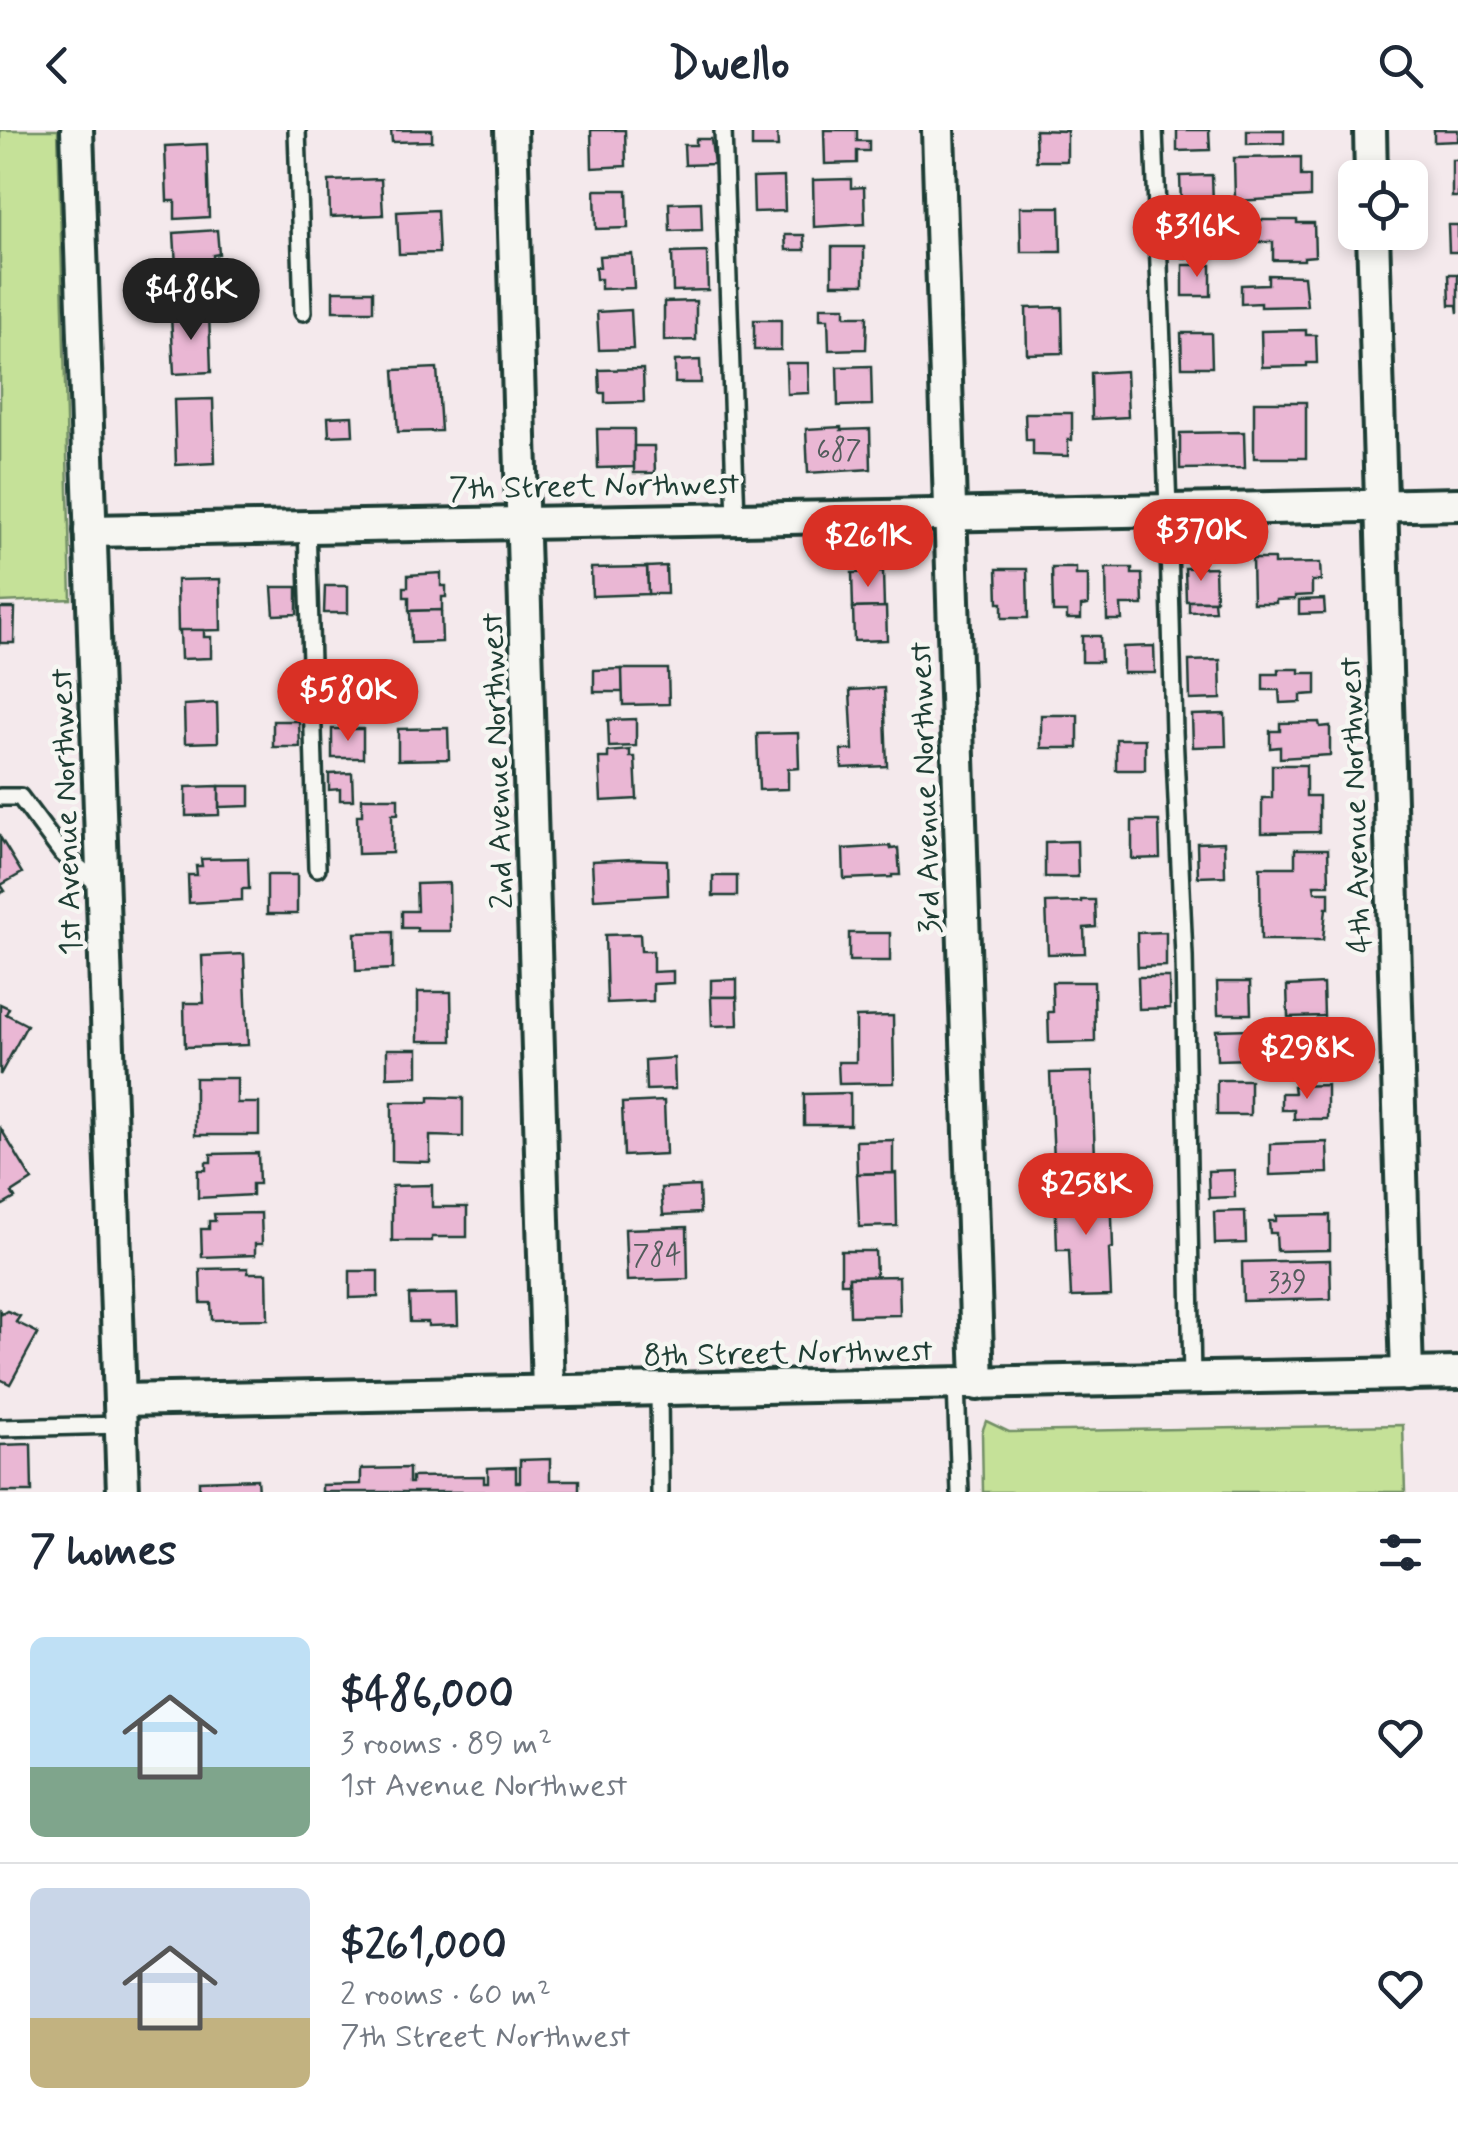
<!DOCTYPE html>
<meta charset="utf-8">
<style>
body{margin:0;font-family:Mynerve,sans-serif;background:#f2f2f3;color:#1f2937;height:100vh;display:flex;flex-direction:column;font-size:38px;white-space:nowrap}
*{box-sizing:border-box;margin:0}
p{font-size:32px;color:#747a83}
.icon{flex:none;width:55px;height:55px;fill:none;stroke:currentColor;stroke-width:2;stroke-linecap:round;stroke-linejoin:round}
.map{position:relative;height:1362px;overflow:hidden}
.drawer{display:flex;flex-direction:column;background:#fff;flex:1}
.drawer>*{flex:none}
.tools{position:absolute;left:1338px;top:30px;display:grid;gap:20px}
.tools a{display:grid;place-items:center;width:90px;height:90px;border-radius:15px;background:#fff;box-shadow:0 5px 15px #0003;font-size:50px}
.price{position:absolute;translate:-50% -85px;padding:0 22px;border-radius:35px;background:#d93025;color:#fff;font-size:32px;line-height:65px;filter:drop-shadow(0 2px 5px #0008)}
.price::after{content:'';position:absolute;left:50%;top:60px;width:30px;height:22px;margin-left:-15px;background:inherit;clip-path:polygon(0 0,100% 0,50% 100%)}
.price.on{background:#222;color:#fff}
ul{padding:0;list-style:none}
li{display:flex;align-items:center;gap:30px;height:250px;padding:0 30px}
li+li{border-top:2px solid #e0e1e3}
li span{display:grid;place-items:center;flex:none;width:280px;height:200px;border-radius:15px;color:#555}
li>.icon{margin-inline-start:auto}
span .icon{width:120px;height:120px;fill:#fffc;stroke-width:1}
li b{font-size:42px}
h2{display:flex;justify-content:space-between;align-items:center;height:120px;padding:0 30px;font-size:42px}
header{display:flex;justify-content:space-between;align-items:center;height:130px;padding:0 30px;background:#fff;font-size:45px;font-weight:800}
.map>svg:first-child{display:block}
.green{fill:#c5e198;stroke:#728f66;stroke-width:2.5}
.building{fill:#eab7d4;stroke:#1f3d34;stroke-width:2.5}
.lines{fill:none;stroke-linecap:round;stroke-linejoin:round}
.service-casing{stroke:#1f3d34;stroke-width:22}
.minor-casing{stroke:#1f3d34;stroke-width:38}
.service{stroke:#f6f6f2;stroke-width:15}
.minor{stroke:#f6f6f2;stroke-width:30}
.labels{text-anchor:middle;stroke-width:9;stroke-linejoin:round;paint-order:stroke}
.number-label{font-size:28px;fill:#525c5c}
.street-label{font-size:32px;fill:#1f3d34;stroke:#f6f6f2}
</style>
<header><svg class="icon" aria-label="back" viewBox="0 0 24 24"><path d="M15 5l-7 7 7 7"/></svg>Dwello<svg class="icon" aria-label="search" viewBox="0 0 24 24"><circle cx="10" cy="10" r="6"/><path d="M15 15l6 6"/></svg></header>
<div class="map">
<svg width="1458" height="1362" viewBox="0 0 1458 1362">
<rect width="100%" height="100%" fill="#f4e9ec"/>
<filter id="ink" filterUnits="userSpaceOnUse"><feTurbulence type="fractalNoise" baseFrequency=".01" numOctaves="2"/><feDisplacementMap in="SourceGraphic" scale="20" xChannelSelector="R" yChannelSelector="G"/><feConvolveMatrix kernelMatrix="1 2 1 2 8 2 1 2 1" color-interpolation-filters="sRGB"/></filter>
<g filter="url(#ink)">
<g class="green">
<path d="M 0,0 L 58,0 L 71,469 L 0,472 Z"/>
<path d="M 986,1291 L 1009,1302 L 1403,1295 L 1405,1362 L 983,1362 L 982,1302 Z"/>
</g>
<g class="building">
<path d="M 391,0 L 432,0 L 432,11 L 392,12 Z"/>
<path d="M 591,0 L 625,0 L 626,36 L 592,38 Z"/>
<path d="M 752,0 L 777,0 L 778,17 L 752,17 Z"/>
<path d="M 824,0 L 857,0 L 857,11 L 869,11 L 869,21 L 857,21 L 857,33 L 825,34 Z"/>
<path d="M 1035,0 L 1067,1 L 1067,31 L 1036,31 Z"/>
<path d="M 1177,0 L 1209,0 L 1210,20 L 1177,21 Z"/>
<path d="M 1247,0 L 1284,0 L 1284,13 L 1247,14 Z"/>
<path d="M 1434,0 L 1458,0 L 1458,11 L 1434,12 Z"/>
<path d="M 696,9 L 711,9 L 714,34 L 685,35 L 684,15 L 696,15 Z"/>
<path d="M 207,14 L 209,87 L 175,89 L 175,71 L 167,71 L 165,16 Z"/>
<path d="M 1301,27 L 1301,46 L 1310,46 L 1310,67 L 1235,71 L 1234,28 Z"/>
<rect x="1452" y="30" width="6" height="37"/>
<path d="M 1212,45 L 1213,74 L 1181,74 L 1180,46 Z"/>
<path d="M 784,47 L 785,81 L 754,82 L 753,48 Z"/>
<path d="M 381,49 L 383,85 L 330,87 L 329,51 Z"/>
<path d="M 851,49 L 851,58 L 864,57 L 865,94 L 814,97 L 813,50 Z"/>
<path d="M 595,60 L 627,60 L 628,98 L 596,99 Z"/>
<path d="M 701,72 L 702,100 L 670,101 L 669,73 Z"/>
<path d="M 1020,77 L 1060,77 L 1061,122 L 1021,122 Z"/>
<path d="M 437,80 L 439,123 L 399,124 L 397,82 Z"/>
<path d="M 1257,90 L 1297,90 L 1297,93 L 1314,93 L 1315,126 L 1304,127 L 1304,130 L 1273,130 L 1273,112 L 1257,112 Z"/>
<path d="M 1448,95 L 1458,95 L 1458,122 L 1449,122 Z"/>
<path d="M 1182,96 L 1214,96 L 1215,127 L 1183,128 Z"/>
<path d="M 217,100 L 219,124 L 213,125 L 215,166 L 172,169 L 170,137 L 176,136 L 174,103 Z"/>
<path d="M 785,105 L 804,105 L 805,120 L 786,120 Z"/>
<rect x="832" y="117" width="32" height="37"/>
<path d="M 707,122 L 708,160 L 673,161 L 672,123 Z"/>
<path d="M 632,124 L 634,158 L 601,159 L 601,149 L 596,149 L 595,137 L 600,137 L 599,126 Z"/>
<rect x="1183" y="135" width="28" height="31"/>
<path d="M 1449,144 L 1458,144 L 1458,183 L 1457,175 L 1450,175 Z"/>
<path d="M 1268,145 L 1304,146 L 1307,176 L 1261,177 L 1261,173 L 1241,174 L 1241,155 L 1268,154 Z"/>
<rect x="333" y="161" width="40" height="20"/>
<path d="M 696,171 L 696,210 L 664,211 L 664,172 Z"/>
<path d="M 820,177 L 845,177 L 845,186 L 867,186 L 866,219 L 829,220 L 828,189 L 820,189 Z"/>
<path d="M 1062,177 L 1063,223 L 1027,224 L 1026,178 Z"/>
<path d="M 631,180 L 633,219 L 599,220 L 597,182 Z"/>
<path d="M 209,183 L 211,242 L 174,244 L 171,185 Z"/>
<rect x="754" y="190" width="27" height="30"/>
<path d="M 1306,200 L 1306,205 L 1316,205 L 1317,233 L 1307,233 L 1307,236 L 1262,237 L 1261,201 Z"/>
<path d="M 1181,203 L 1211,203 L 1212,237 L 1182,237 Z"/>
<path d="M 700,230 L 701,253 L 675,253 L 675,231 Z"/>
<path d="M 786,233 L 808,233 L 809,263 L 787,264 Z"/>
<path d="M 871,236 L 872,275 L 838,276 L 837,237 Z"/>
<path d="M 437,238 L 441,301 L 398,302 L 394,240 Z"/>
<path d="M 643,239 L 644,272 L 605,273 L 605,263 L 600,263 L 599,240 Z"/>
<path d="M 1126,241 L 1128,287 L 1092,289 L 1091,243 Z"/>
<path d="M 213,269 L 215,333 L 176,335 L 174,270 Z"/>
<rect x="1254" y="272" width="52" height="56"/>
<path d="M 1025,283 L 1072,283 L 1072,310 L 1068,310 L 1068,326 L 1033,325 L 1033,310 L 1026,310 Z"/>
<path d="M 352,286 L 353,305 L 329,306 L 328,287 Z"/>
<path d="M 841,297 L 841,300 L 870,299 L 871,339 L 808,343 L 806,299 Z"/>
<path d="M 597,299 L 634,299 L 634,337 L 598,338 Z"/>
<path d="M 1244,302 L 1245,338 L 1180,339 L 1180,303 Z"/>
<path d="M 634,316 L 654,316 L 655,343 L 634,343 Z"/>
<path d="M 1252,429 L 1274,429 L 1274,434 L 1320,433 L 1321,451 L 1312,451 L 1312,465 L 1295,466 L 1295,469 L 1276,470 L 1276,473 L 1253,473 Z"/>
<path d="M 666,436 L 667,464 L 648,464 L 647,437 Z"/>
<path d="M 647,437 L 648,464 L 592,466 L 591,438 Z"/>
<path d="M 1215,437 L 1216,471 L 1186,471 L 1185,438 Z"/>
<path d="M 1052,438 L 1076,438 L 1076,445 L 1088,445 L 1088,475 L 1081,476 L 1081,489 L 1067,489 L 1067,482 L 1053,482 Z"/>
<path d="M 1106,438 L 1132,438 L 1132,444 L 1142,444 L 1143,475 L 1121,475 L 1122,490 L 1107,490 Z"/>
<path d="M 997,439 L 1027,439 L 1028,488 L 1002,488 L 1002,473 L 998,473 Z"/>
<path d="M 883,442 L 884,477 L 853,478 L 852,443 Z"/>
<path d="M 441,443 L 441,456 L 446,456 L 446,467 L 442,467 L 442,480 L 409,481 L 409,467 L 404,467 L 404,457 L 408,457 L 408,445 Z"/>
<path d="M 220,449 L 221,500 L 178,501 L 177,450 Z"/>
<path d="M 325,456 L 348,456 L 348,483 L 324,483 Z"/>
<path d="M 272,457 L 297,457 L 297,484 L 274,485 Z"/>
<path d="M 1324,469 L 1325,483 L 1299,484 L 1299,470 Z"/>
<path d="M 1189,471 L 1214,471 L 1215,481 L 1189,482 Z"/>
<path d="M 886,477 L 887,510 L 854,511 L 853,478 Z"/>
<path d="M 0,478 L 15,478 L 14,513 L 0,513 Z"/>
<path d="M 441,480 L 442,512 L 411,513 L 410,481 Z"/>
<path d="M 180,500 L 204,500 L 204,507 L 211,507 L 211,528 L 181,529 Z"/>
<path d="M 1082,506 L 1100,506 L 1101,532 L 1082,532 Z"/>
<path d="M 1154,516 L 1155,543 L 1123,543 L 1123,517 Z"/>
<path d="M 1220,530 L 1221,569 L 1190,570 L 1189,531 Z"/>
<path d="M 622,539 L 623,562 L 594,562 L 594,540 Z"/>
<path d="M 622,539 L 668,539 L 669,574 L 623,575 Z"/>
<path d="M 1278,539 L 1299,539 L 1299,543 L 1316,543 L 1316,564 L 1301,565 L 1301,572 L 1280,573 L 1279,560 L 1263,560 L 1263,544 L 1278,544 Z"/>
<path d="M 884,558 L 887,636 L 842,638 L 841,620 L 853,620 L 850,560 Z"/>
<path d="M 217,573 L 218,612 L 185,613 L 184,575 Z"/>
<path d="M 1225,584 L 1226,616 L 1193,617 L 1192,585 Z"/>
<rect x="1041" y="585" width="37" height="33"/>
<path d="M 636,589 L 636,616 L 609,617 L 608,590 Z"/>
<path d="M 273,591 L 299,591 L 300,617 L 273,617 Z"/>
<path d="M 1319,592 L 1320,597 L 1330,596 L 1330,625 L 1280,628 L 1280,617 L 1270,618 L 1270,601 L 1280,601 L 1280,593 Z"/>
<path d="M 448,598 L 449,629 L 398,630 L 398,599 Z"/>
<rect x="332" y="599" width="31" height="29"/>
<path d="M 798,603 L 799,638 L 788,639 L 788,659 L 759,660 L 757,604 Z"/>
<rect x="1116" y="609" width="29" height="31"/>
<path d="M 630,620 L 630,627 L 635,627 L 637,669 L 601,671 L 599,628 L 608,628 L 608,622 Z"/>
<path d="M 1272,635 L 1306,635 L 1306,666 L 1319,666 L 1319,702 L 1262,703 L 1262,668 L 1272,668 Z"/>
<path d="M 352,643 L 353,670 L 340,670 L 340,659 L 329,660 L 329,644 Z"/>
<path d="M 219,656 L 250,656 L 250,676 L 219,677 Z"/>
<path d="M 219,656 L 219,685 L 186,686 L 186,657 Z"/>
<path d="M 362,668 L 398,668 L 398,684 L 392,684 L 392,723 L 358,724 L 357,685 L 362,685 Z"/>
<path d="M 1132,691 L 1159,691 L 1160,728 L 1132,729 Z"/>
<path d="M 0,707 L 22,743 L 1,755 L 5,761 L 0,763 Z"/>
<path d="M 1077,711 L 1078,747 L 1045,747 L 1045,712 Z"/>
<path d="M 1224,712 L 1225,746 L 1198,747 L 1197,713 Z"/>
<path d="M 890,716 L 891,719 L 898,718 L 900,745 L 892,745 L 892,747 L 844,749 L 843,719 Z"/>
<path d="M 1295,719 L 1328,719 L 1329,755 L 1314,755 L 1315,762 L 1329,762 L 1329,778 L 1326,778 L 1323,810 L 1261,810 L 1260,737 L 1295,737 Z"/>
<path d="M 248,728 L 249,759 L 242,759 L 242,770 L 189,773 L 188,745 L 197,745 L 196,736 L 202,736 L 201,729 Z"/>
<path d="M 633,729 L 667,730 L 668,765 L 594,769 L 592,731 Z"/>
<rect x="267" y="745" width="30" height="39"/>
<rect x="713" y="746" width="24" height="20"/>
<path d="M 449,753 L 450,801 L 417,801 L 417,798 L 402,798 L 402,781 L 417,781 L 416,754 Z"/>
<path d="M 1081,770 L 1095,770 L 1096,797 L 1084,798 L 1085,823 L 1048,824 L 1046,773 L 1081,772 Z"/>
<path d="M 393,802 L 393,839 L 356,841 L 355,803 Z"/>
<path d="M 1166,802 L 1166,836 L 1138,837 L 1137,803 Z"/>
<rect x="849" y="803" width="41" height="28"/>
<path d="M 640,804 L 641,821 L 653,821 L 653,842 L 673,841 L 673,853 L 653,854 L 653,871 L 607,873 L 605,805 Z"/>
<path d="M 244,824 L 248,915 L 185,917 L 184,873 L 204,873 L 202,826 Z"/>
<path d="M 1138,847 L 1169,847 L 1170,878 L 1139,879 Z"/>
<path d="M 737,849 L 737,867 L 711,867 L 711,850 Z"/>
<path d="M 1052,852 L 1094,852 L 1095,912 L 1049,913 L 1048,882 L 1053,882 Z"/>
<path d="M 1217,852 L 1250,852 L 1251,884 L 1218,884 Z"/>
<path d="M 1323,854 L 1324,886 L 1288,887 L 1287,856 Z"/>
<path d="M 418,862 L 451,862 L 452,911 L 418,911 Z"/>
<path d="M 711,867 L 737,867 L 738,895 L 712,896 Z"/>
<path d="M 0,874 L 9,878 L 6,884 L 27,895 L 0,945 Z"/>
<path d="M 893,886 L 894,953 L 839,954 L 838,932 L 856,932 L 856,887 Z"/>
<path d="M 1325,898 L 1326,934 L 1272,935 L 1271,899 Z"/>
<path d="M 1251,899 L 1252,929 L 1217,930 L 1216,900 Z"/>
<path d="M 387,919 L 418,919 L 418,946 L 387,947 Z"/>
<path d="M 674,928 L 675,959 L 646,960 L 645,930 Z"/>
<path d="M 1092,942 L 1095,1029 L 1054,1030 L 1050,943 Z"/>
<path d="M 195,948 L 237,948 L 237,973 L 259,973 L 259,1005 L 195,1005 Z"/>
<rect x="1217" y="950" width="33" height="35"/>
<path d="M 1327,955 L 1327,989 L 1294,989 L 1294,980 L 1281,980 L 1281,963 L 1294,963 L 1293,956 Z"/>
<path d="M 850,963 L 850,995 L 804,995 L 804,964 Z"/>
<path d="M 429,967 L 463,968 L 463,1007 L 430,1006 L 430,1032 L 392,1031 L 392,972 L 429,972 Z"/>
<path d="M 664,971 L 666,1024 L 624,1026 L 622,973 Z"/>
<path d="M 1,999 L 32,1050 L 12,1063 L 15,1068 L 3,1075 L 0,1073 Z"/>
<path d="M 893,1010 L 893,1043 L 857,1044 L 856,1011 Z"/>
<path d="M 1327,1012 L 1328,1043 L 1270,1045 L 1270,1014 Z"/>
<path d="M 258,1023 L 259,1054 L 252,1054 L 252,1065 L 198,1068 L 198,1040 L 206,1040 L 206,1032 L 211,1032 L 211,1024 Z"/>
<path d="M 1234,1040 L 1235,1067 L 1209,1068 L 1208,1041 Z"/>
<path d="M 896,1043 L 897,1096 L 859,1097 L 857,1044 Z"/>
<path d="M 432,1055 L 432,1077 L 467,1077 L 467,1107 L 432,1107 L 432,1111 L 392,1111 L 392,1056 Z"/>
<path d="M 699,1056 L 700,1083 L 663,1085 L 661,1058 Z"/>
<path d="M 1111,1057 L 1113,1118 L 1109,1119 L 1111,1166 L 1071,1167 L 1069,1120 L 1057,1120 L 1055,1059 Z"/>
<path d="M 1245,1081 L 1246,1113 L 1215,1114 L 1214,1082 Z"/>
<path d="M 261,1083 L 262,1114 L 255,1114 L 255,1125 L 202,1127 L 201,1099 L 209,1099 L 209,1091 L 215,1091 L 214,1084 Z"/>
<path d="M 1330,1085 L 1330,1120 L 1277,1121 L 1276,1103 L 1270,1103 L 1269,1091 L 1276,1091 L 1276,1086 Z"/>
<path d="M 687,1097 L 688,1149 L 627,1151 L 625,1099 Z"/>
<path d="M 841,1121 L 875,1121 L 876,1147 L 849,1147 L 849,1153 L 841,1153 Z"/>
<path d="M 1330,1130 L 1331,1169 L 1243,1171 L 1242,1132 Z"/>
<path d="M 248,1138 L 248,1143 L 267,1143 L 268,1189 L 212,1190 L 211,1173 L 201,1173 L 200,1139 Z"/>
<path d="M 350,1141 L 378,1141 L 378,1167 L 350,1168 Z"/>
<path d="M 899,1146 L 900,1185 L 850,1186 L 849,1147 Z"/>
<path d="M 457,1164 L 458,1195 L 428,1196 L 428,1192 L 410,1192 L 409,1165 Z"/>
<path d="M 0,1181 L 2,1184 L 7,1181 L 20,1186 L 16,1192 L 38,1203 L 10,1254 L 0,1249 Z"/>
<path d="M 31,1314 L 32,1362 L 0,1362 L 0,1315 Z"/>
<path d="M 550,1329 L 550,1350 L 579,1350 L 579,1362 L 322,1362 L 322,1355 L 361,1354 L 361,1339 L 409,1338 L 409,1353 L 412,1353 L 412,1347 L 484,1346 L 484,1353 L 488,1353 L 488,1338 L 516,1337 L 516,1352 L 520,1352 L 520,1330 Z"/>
<path d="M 257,1349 L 258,1362 L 199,1362 L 199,1351 Z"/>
</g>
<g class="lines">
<g class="service-casing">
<g id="service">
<path d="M 297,0 L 303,182"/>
<path d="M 723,0 L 736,389"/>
<path d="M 1154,0 L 1168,378 L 1174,602 L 1184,826 L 1192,1249"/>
<path d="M 307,395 L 317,738"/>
<path d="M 0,667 L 20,667 L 61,722 L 100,756"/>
<path d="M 956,1254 L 960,1362"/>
<path d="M 659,1259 L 660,1362"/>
<path d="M 0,1298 L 121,1295"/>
</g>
</g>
<g class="minor-casing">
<g id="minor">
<path d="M 77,0 L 123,1362"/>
<path d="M 511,0 L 548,1261"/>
<path d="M 938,0 L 978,1254"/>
<path d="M 1370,0 L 1371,48"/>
<path d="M 1373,102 L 1407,1245"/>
<path d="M 90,401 C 307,395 524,392 740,389 C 979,385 1219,378 1458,374"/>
<path d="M 120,1270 L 1458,1243"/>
</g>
</g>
<use href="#service" class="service"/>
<use href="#minor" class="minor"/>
</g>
</g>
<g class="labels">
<g class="number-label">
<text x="839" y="329">687</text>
<text x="657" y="1134">784</text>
<text x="1287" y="1161">339</text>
</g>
<g class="street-label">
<text transform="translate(594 355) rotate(-1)" y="11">7th Street Northwest</text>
<text transform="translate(496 631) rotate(-92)" y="11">2nd Avenue Northwest</text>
<text transform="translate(924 658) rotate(-92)" y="11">3rd Avenue Northwest</text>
<text transform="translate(1354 675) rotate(-92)" y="11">4th Avenue Northwest</text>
<text transform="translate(65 682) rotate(-92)" y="11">1st Avenue Northwest</text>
<text transform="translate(788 1222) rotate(-1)" y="11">8th Street Northwest</text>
</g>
</g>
</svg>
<div class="tools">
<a><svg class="icon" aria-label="locate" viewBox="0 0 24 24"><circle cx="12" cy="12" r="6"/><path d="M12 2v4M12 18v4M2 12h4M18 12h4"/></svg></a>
</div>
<b class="price" style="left:1197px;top:150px">$316K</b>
<b class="price on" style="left:191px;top:213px">$486K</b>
<b class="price" style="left:1201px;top:454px">$370K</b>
<b class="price" style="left:868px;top:460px">$261K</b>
<b class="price" style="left:348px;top:614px">$580K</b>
<b class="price" style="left:1307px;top:972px">$298K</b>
<b class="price" style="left:1086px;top:1108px">$258K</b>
</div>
<section class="drawer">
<h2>7 homes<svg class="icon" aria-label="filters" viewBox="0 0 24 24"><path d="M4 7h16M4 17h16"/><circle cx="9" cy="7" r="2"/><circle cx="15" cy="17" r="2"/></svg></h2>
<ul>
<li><span style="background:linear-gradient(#bfe0f5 65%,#7fa58c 0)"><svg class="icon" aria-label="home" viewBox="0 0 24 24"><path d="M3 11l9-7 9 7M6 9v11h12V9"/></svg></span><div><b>$486,000</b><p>3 rooms · 89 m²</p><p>1st Avenue Northwest</p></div><svg class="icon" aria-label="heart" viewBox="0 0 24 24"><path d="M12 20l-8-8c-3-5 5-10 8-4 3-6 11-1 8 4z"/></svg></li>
<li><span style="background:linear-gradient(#c9d6e8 65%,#c2b280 0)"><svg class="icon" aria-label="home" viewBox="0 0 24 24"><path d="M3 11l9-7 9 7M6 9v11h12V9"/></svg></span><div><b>$261,000</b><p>2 rooms · 60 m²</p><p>7th Street Northwest</p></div><svg class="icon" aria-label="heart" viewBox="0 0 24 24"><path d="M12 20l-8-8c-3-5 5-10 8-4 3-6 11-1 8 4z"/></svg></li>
</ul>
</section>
